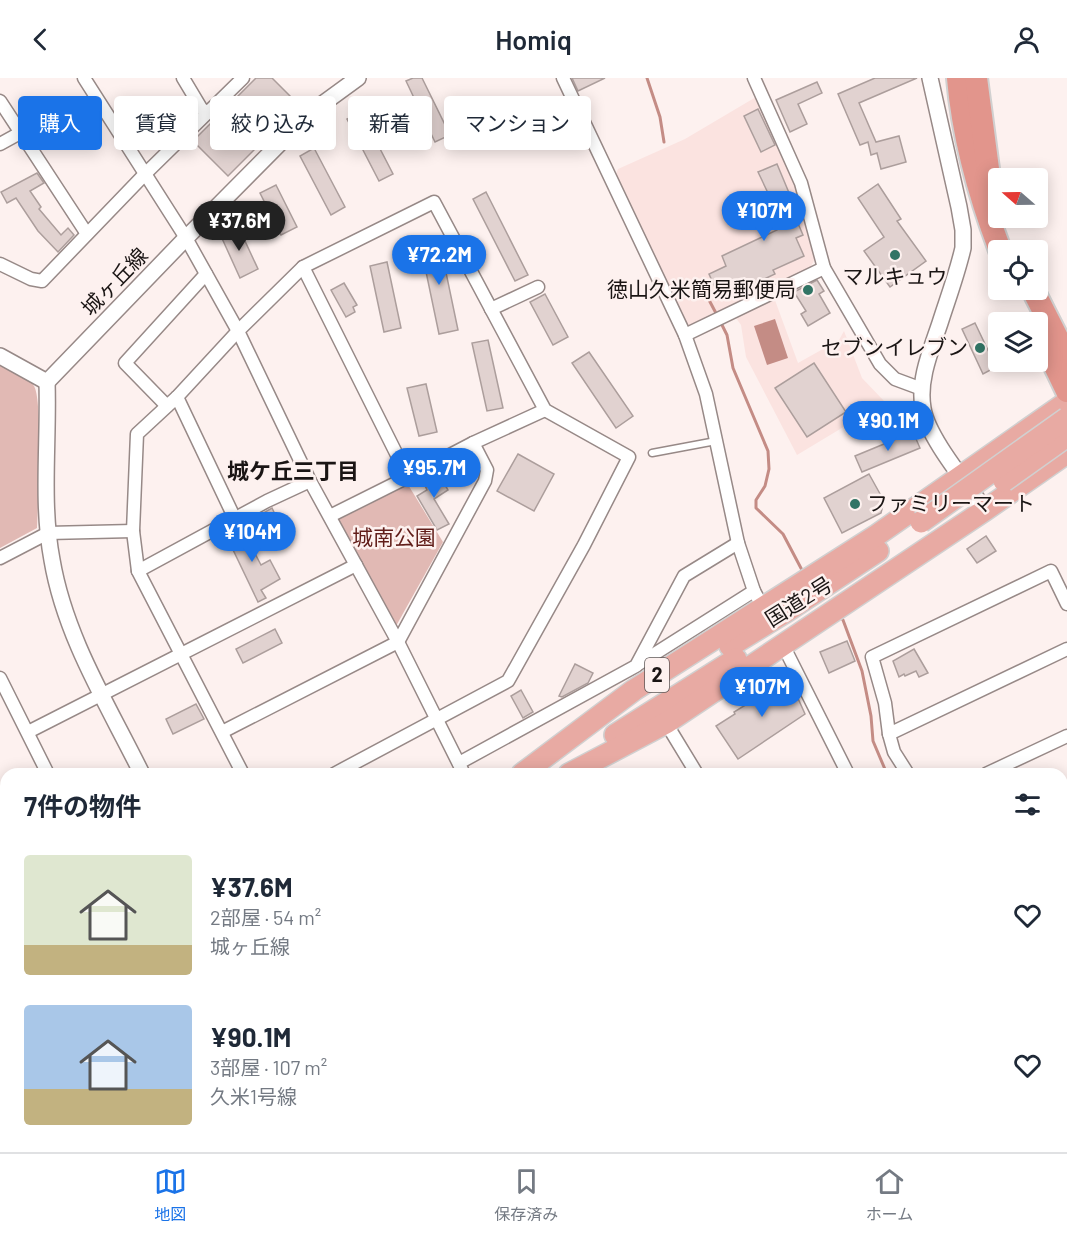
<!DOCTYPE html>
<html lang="ja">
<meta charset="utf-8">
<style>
body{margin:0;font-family:Barlow,"Noto Sans JP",sans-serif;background:#f2f2f3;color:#1f2937;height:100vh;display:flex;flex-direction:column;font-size:22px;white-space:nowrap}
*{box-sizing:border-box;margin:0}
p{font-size:20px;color:#747a83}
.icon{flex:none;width:33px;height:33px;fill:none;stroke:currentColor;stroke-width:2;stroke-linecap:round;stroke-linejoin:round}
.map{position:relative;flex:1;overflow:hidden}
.drawer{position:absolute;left:0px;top:690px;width:1068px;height:384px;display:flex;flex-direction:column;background:#fff;border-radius:18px 18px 0 0;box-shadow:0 3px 15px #0003}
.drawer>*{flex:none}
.top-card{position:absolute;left:18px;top:18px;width:600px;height:54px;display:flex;gap:12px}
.needle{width:39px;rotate:290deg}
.fabs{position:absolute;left:988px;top:90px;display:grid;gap:12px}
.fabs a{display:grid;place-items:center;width:60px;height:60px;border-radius:6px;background:#fff;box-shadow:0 3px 15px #0003;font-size:30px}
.price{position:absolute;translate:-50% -51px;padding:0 14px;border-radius:21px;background:#1a73e8;color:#fff;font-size:20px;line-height:39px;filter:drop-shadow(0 2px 3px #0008)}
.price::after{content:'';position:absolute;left:50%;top:36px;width:18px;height:14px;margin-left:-9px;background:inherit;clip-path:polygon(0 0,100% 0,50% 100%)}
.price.active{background:#222;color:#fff}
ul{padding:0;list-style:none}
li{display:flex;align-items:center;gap:18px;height:150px;padding:0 24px}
li span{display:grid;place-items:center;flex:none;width:168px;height:120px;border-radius:6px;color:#555}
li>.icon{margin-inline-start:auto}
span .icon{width:72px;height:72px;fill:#fffc;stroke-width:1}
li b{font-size:26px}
h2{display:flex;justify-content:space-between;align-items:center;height:72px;padding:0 24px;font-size:26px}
.tag{padding:0 21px;border-radius:6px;background:#fff;box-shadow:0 3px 15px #0003;font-size:21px;line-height:54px}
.tag.active{background:#1a73e8;color:#fff}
header{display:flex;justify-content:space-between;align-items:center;height:78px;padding:0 24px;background:#fff;font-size:27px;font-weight:600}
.menu{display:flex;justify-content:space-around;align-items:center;height:84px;border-top:2px solid #e0e1e3;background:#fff;font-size:16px;color:#747a83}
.menu a{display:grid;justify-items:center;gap:3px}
.menu .active{color:#1a73e8}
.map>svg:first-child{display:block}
.built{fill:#fbe3e0}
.green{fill:#e1b9b4}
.water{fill:#c48c85}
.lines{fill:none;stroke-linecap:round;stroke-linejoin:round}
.stream{stroke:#c48c85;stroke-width:3}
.building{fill:#e1d2d0;stroke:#ac9e9c;stroke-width:1.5}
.service-casing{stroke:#978987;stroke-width:9}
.minor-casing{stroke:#978987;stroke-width:15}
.tertiary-casing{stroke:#978987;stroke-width:18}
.trunk-casing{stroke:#d1d0d0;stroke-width:24}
.motorway-casing{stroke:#d1d0d0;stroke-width:26}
.service{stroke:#fff;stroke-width:6}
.minor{stroke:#fff;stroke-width:12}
.tertiary{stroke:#fff;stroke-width:15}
.trunk{stroke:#e8aaa3;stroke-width:21}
.motorway{stroke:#e2958c;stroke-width:22}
.trunk-bridge-casing{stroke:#d1d0d0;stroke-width:24;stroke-linecap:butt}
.trunk-bridge{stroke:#e8aaa3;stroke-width:21}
.poi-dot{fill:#317465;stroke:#fdf1ef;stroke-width:2}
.labels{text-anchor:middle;stroke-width:5;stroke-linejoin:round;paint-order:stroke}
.shield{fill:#fdf1ef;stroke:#5e5756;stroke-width:1.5}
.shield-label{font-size:20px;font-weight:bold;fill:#1a1514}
.poi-label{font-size:21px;fill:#1a1514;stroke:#fdf1ef;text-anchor:end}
.street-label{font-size:21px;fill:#1a1514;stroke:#fdf1ef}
.park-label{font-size:21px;fill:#611d19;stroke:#fdf1ef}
.neighbourhood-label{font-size:22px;font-weight:bold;fill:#1a1514;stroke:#fdf1ef}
</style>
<header><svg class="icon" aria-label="back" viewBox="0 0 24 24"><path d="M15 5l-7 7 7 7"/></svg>Homiq<svg class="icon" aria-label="person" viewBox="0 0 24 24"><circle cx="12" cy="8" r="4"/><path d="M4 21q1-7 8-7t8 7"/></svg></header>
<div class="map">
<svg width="1067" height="1074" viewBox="0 0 1067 1074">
<rect width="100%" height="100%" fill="#fdf1ef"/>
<g class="built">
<path d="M 756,19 L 797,104 L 807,155 L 815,181 L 808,193 L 772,214 L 798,285 L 839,262 L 844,253 L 862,300 L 885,324 L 797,377 L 746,279 L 741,247 L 736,240 L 727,233 L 686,250 L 615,99 L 618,91 L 685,61 Z"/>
<path d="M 301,1068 L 562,1068 L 560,1074 L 299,1074 Z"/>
</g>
<g class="green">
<path d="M 0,285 C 12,291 27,296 34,308 C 43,322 38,428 37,450 L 0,470 Z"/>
<path d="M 407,405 L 443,464 L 396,548 L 337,440 Z"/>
</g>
<path class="water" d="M 775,241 L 788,280 L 767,287 L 754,248 Z"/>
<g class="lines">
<g class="stream">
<path d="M 647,0 L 660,39 L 664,64"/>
<path d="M 699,203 L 718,239"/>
<path d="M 721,245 L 727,257 L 733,290 L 768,373 L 769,391 L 765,408 L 756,422 L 756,430 L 783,456 L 803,494"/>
<path d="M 840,539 L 843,542 L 862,593 L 871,638 L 873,663 L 887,696"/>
<path d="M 1062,1007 L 1067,1017"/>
</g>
</g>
<g class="building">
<path d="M 256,0 L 272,0 L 299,27 L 228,98 L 193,63 Z"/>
<path d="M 413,0 L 422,0 L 450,57 L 435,64 L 406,3 Z"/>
<path d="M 572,0 L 605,0 L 578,13 Z"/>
<path d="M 875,0 L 917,0 L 859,25 L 876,64 L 899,58 L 906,84 L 881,91 L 877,75 L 871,77 L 868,64 L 860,67 L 838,16 Z"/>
<path d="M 817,4 L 822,15 L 798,26 L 807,46 L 790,54 L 776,22 Z"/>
<path d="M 485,31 L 492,47 L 479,53 L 472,36 Z"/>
<path d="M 758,31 L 775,67 L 761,74 L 744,38 Z"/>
<path d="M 361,34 L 393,96 L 379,103 L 347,41 Z"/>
<path d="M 314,70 L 345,129 L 331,137 L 300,78 Z"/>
<path d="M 777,86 L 797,134 L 794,136 L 803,157 L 796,160 L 804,178 L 773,192 L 775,196 L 737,214 L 735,208 L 718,216 L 709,196 L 726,188 L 722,178 L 777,152 L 771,139 L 778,136 L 758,94 Z"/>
<path d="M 37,95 L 44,105 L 30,113 L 41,129 L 39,131 L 61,157 L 68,150 L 74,157 L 58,174 L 38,153 L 16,120 L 7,125 L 1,114 Z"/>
<path d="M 878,106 L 901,141 L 897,143 L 926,183 L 890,209 L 864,173 L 884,159 L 858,120 Z"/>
<path d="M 276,107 L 297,149 L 281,157 L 260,115 Z"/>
<path d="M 486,114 L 528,197 L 515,203 L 473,121 Z"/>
<path d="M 238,148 L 258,191 L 240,200 L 220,156 Z"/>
<path d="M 439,161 L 458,252 L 439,256 L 420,165 Z"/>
<path d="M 387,184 L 401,250 L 384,254 L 370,188 Z"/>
<path d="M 817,202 L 824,213 L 819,216 L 830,235 L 808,248 L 801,236 L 806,233 L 794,214 Z"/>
<path d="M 344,205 L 357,227 L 353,229 L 355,234 L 346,239 L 331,212 Z"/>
<path d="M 545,216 L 568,259 L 553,267 L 530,224 Z"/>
<path d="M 975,245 L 996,289 L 983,296 L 962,251 Z"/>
<path d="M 488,262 L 503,330 L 487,333 L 472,265 Z"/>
<path d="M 589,274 L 633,338 L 616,350 L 572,285 Z"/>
<path d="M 814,285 L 846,334 L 807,359 L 775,310 Z"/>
<path d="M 426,306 L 437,354 L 419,358 L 407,310 Z"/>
<path d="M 913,354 L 920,370 L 862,394 L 855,378 Z"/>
<path d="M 518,376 L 554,396 L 534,433 L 497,413 Z"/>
<path d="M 437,393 L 448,412 L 434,421 L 449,446 L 437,452 L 417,418 L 427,412 L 422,401 Z"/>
<path d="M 869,396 L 884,423 L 881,435 L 842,455 L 824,420 Z"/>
<path d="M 272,430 L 281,449 L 269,458 L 258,438 Z"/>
<path d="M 240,447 L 261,487 L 270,482 L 280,501 L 261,512 L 266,520 L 258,524 L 225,455 Z"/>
<path d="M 986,458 L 996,473 L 977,485 L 967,471 Z"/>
<path d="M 275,551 L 282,565 L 243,585 L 236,571 Z"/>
<path d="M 847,563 L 855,583 L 829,595 L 820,574 Z"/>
<path d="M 914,571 L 928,595 L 919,599 L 916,593 L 905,598 L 904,596 L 899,599 L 893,583 Z"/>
<path d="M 575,586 L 593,595 L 588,605 L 562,619 L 559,618 Z"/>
<path d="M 788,598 L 805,636 L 738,681 L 716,648 L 735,636 L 734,634 L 752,623 L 752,613 L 760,616 Z"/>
<path d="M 521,612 L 533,634 L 523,640 L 511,618 Z"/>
<path d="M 196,626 L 204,641 L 173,656 L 166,641 Z"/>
</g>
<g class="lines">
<g class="service-casing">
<path id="service" d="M 652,375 L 716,363"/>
</g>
<g class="minor-casing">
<g id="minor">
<path d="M 84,0 L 186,160 L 238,253 L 310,403 L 398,564 L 464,696"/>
<path d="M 183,0 L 201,30 L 207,35"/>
<path d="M 563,0 L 685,257 L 706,316 L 738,465 L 754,513 L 763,530"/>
<path d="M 754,0 L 801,105 L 824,190 L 880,286 L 895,301 L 922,311"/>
<path d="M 0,23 L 87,156"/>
<path d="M 0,66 L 20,55"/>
<path d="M 0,186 L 31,201 L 42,203 L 145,96 L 243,0"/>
<path d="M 303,189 L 408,399 L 473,365 L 545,332"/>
<path d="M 491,231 L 538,209"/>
<path d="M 685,257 L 824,190"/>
<path d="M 177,319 L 235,441"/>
<path d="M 167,328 L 125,285 L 206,196"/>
<path d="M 330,438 L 408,399"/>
<path d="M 0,480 L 48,455 L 133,453"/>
<path d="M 138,493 L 267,423 L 310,403"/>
<path d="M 783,567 L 848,696"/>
<path d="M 637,587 L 754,513"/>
<path d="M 0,600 L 48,696"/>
<path d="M 666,645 L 697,696"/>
<path d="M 28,654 L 356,487"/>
<path d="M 222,654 L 398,564 L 485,403 L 487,392 L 473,365"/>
<path d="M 889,656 L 885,625 L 872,579 L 1051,493 L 1067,526"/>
<path d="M 459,685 L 636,588 L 684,498 L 738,465"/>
<path d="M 243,696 L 138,493 L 133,453 L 137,356 L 177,319 L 238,253 L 303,189 L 434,124 L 545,332 L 629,379 L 584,467 L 508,603 L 334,696"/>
<path d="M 908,696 L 894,674 L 889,656 L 1067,571"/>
<path d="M 986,696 L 1067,658"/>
<path d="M 0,788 L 6,785"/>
<path d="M 0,871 L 6,868"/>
<path d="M 1062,921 L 1067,919"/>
<path d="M 1062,967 L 1067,978"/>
<path d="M 143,1068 L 157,1074"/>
<path d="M 279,1068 L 288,1072"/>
<path d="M 1050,1068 L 1053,1074"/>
<path d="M 34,1074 L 45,1068"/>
<path d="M 567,1074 L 569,1068"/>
<path d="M 653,1074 L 655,1068"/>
</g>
</g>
<g class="tertiary-casing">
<g id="tertiary">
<path d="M 930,0 L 959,129 L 963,152 L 963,170 C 957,196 948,220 940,245 C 931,272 918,302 923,330 C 927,359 968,407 985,432"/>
<path d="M 0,278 L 47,304"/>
<path d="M 47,304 L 186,160 L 310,35 L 358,0"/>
<path d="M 47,304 C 49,363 41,424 52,482 C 65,559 108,627 142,696"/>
<path d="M 674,1068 L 682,1074"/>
</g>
</g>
<g class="trunk-casing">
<g id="trunk">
<path d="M 730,568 L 787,533 L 878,473"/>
<path d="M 615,657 L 736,581"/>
<path d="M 522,696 L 634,612 L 877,457 L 1067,324"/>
<path d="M 569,696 L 666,645 L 985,432 L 1067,375"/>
<path d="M 0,985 L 6,982"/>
</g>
</g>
<g class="motorway-casing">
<g id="motorway">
<path d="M 958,0 C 963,59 979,117 1000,172"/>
<path d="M 976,0 L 988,91"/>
<path d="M 1033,212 L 1067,279"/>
<path d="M 1043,263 L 1067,313"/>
</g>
</g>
<use href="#service" class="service"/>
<use href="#minor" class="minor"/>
<use href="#tertiary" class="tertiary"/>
<use href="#trunk" class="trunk"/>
<use href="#motorway" class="motorway"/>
<g class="trunk-bridge-casing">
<g id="trunk-bridge">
<path d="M 1004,403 L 1067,358"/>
<path d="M 921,444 L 1067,340"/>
</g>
</g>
<use href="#trunk-bridge" class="trunk-bridge"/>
</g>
<g class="poi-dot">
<circle cx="895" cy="177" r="6"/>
<circle cx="808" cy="212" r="6"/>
<circle cx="980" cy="270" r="6"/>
<circle cx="855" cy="426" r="6"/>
</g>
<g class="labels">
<rect class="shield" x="645" y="580" width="24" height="34" rx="4.5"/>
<g class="shield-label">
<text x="657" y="604">2</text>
</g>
<g class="poi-label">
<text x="895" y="206" text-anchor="middle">マルキュウ</text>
<text x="796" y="219">徳山久米簡易郵便局</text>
<text x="968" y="277">セブンイレブン</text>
<text x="867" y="433" text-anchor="start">ファミリーマート</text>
</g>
<g class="street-label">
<text transform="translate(115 204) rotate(-46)" y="7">城ヶ丘線</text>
<text transform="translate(799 524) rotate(-32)" y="7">国道2号</text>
</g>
<g class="park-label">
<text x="394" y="467">城南公園</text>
</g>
<g class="neighbourhood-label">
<text x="293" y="401">城ケ丘三丁目</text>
</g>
</g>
</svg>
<div class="fabs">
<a><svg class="needle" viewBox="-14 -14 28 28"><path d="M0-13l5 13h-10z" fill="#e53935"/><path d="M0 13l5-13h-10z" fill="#747a83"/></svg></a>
<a><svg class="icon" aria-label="locate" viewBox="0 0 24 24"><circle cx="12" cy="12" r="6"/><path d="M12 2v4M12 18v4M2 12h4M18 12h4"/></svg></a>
<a><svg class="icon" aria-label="layers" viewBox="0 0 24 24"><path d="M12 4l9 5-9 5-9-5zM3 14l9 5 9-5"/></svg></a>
</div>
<b class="price" style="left:764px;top:164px">¥107M</b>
<b class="price active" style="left:239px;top:174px">¥37.6M</b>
<b class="price" style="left:439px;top:208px">¥72.2M</b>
<b class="price" style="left:888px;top:374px">¥90.1M</b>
<b class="price" style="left:434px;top:421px">¥95.7M</b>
<b class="price" style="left:252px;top:485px">¥104M</b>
<b class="price" style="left:762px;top:640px">¥107M</b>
<div class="top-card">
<a class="tag active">購入</a>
<a class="tag">賃貸</a>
<a class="tag">絞り込み</a>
<a class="tag">新着</a>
<a class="tag">マンション</a>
</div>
<section class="drawer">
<h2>7件の物件<svg class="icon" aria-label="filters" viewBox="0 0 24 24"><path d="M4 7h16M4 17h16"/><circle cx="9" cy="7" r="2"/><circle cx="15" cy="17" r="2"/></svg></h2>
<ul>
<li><span style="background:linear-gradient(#dfe7d0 75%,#c2b280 0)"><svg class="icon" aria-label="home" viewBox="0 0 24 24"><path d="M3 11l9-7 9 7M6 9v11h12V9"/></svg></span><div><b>¥37.6M</b><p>2部屋 · 54 m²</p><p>城ヶ丘線</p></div><svg class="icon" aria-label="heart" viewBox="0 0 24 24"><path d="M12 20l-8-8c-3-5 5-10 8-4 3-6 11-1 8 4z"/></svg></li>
<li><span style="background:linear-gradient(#a9c7e8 70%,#c2b280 0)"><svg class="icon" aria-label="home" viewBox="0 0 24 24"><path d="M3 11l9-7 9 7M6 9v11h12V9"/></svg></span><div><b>¥90.1M</b><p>3部屋 · 107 m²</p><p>久米1号線</p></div><svg class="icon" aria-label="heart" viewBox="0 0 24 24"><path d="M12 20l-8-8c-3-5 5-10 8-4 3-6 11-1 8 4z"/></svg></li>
</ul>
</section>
</div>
<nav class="menu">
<a class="active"><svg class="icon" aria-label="map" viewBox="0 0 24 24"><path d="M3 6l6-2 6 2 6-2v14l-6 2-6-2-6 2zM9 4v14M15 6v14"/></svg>地図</a>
<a><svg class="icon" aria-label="saved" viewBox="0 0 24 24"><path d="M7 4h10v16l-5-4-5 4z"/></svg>保存済み</a>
<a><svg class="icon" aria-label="home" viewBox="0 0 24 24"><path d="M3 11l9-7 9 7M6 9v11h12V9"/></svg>ホーム</a>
</nav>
